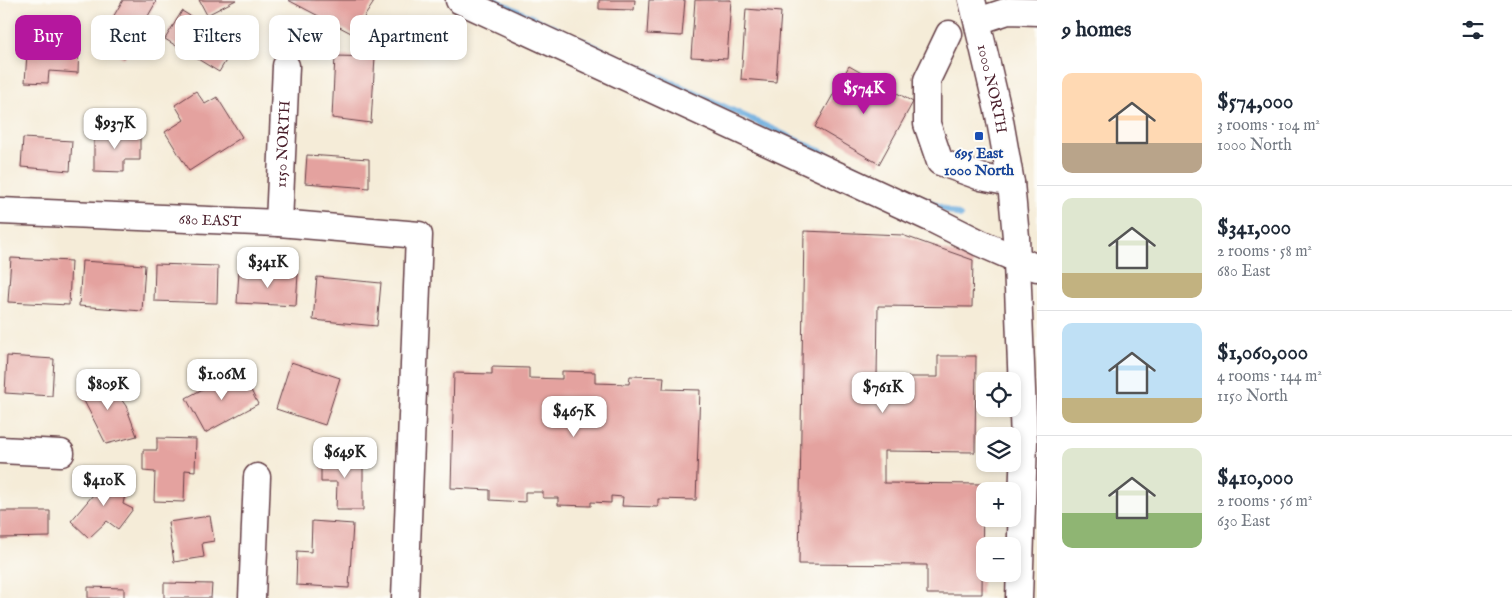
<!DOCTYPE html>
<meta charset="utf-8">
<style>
body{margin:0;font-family:"IM FELL English",serif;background:#f6f6f7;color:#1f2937;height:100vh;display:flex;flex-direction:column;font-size:19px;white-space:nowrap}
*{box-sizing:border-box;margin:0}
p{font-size:16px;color:#747a83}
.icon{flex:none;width:28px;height:28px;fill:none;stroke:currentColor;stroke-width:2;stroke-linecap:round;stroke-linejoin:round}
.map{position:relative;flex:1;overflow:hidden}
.details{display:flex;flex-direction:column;background:#fff;width:475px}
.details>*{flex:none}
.guide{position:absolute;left:15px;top:15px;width:475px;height:45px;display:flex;gap:10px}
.fabs{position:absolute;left:976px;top:372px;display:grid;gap:10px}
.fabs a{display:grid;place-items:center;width:45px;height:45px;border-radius:10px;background:#fff;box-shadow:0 2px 8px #0003;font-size:25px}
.price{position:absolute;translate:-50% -42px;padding:0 11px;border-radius:10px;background:#fff;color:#222;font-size:16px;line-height:32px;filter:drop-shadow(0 1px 2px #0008)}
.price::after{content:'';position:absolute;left:50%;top:30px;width:15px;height:11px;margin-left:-8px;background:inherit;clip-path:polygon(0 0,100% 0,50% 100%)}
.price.active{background:#b5179e;color:#fff}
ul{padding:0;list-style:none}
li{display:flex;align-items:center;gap:15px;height:125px;padding:0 25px}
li+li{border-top:1px solid #e0e1e3}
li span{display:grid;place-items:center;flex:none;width:140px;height:100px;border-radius:10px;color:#555}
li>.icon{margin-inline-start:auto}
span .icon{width:60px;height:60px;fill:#fffc;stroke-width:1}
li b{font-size:21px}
h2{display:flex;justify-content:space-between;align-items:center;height:60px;padding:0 25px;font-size:21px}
.tag{padding:0 18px;border-radius:10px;background:#fff;box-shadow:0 2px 8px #0003;font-size:18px;line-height:45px}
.tag.active{background:#b5179e;color:#fff}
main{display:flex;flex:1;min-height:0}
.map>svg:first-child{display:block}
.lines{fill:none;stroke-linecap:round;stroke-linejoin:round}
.stream{stroke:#6aacde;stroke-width:6}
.building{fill:#e4a29f}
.minor-casing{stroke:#643e45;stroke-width:29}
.minor{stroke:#fff;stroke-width:26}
.transit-dot{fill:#1a4fb4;stroke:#fdfcf7;stroke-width:2}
.labels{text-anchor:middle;stroke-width:4;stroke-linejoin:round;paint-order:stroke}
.street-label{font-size:15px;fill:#4a1f2b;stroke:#fdfcf7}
.transit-label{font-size:15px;font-weight:bold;fill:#164399;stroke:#fdfcf7}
</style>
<main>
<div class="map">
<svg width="1037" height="598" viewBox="0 0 1037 598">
<rect width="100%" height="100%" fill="#fdfcf7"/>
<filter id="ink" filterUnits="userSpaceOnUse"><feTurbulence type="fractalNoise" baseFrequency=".02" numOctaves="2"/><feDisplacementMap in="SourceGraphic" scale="10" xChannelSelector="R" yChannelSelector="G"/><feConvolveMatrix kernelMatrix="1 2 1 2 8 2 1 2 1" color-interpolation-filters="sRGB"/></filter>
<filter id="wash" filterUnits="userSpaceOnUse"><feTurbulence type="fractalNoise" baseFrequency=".0096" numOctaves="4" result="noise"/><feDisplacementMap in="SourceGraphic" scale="20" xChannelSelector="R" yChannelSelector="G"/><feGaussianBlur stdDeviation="1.12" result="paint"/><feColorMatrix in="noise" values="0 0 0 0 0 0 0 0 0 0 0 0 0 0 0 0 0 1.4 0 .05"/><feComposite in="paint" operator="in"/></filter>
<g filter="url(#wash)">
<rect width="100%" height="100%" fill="#f5ecd8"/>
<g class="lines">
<path class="stream" d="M 494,0 L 960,216"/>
</g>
<g id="blocks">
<g class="building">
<path d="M 123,0 L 154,0 L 156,2 L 124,58 L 98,43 Z"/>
<path d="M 199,0 L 236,0 L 207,15 Z"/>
<path d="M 288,0 L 369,0 L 374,2 L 353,34 Z"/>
<path d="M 599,0 L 635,0 L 634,10 L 599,9 Z"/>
<path d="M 649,0 L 685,0 L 682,36 L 647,34 Z"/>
<path d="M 695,0 L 731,0 L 727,59 L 691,57 Z"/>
<path d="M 746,9 L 781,12 L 776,82 L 741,79 Z"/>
<path d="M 182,11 L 236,44 L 219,72 L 165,39 Z"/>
<path d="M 28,40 L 79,43 L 78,73 L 49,71 L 48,83 L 25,82 Z"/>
<path d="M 335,56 L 375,57 L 371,123 L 332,118 Z"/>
<path d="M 849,66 L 913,102 L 879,164 L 815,127 Z"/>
<path d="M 196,91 L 205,104 L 217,97 L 242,137 L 189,171 L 165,132 L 184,120 L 175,105 Z"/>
<path d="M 94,131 L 140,132 L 140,160 L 124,160 L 124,172 L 94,171 Z"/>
<path d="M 23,138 L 72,141 L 70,171 L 21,167 Z"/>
<path d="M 307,155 L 369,159 L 369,188 L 305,183 Z"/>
<path d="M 804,231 L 902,235 L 973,260 L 972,307 L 878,306 L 877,377 L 938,377 L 938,356 L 976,356 L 975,452 L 884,451 L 884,483 L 983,484 L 982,594 L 927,594 L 927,565 L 799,564 Z"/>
<path d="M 11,258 L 71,261 L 69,305 L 8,302 Z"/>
<path d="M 82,261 L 145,265 L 142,311 L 79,306 Z"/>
<path d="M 155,264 L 218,266 L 217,303 L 154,301 Z"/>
<path d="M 239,271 L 298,274 L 296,306 L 237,303 Z"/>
<path d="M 317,277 L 381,283 L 377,326 L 313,320 Z"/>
<path d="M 7,356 L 54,359 L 52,396 L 5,393 Z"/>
<path d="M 291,362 L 340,378 L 325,425 L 276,409 Z"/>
<path d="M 492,367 L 529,368 L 529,378 L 562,379 L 562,371 L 595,372 L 595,383 L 629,384 L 630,376 L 664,377 L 663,389 L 700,390 L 696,500 L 658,499 L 658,507 L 622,506 L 623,497 L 611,496 L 611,503 L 591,502 L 591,506 L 558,505 L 558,498 L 543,498 L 543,492 L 525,492 L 525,502 L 490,500 L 490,490 L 451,488 L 454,373 L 492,374 Z"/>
<path d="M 240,369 L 258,404 L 205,433 L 186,398 Z"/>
<path d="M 103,374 L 126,406 L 137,436 L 106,444 L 79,391 Z"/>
<path d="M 157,438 L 196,439 L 195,471 L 185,470 L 184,502 L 154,501 L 155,472 L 143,471 L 143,450 L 157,450 Z"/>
<path d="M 321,455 L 363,455 L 363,510 L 336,510 L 337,482 L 321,482 Z"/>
<path d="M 102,475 L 128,481 L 123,504 L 133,509 L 118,529 L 107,521 L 89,538 L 71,521 L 98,489 Z"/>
<path d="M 0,511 L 50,511 L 50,537 L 0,538 Z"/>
<path d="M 210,516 L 214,541 L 202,543 L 204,557 L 174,562 L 168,522 Z"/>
<path d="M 312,521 L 353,524 L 349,588 L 296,585 L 297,551 L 311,552 Z"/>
<path d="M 164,583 L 212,584 L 211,598 L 164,598 Z"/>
<path d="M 88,587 L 124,588 L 124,598 L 88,598 Z"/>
</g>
</g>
</g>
<g filter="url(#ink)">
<use href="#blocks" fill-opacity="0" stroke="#643e45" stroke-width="1"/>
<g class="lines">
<g class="minor-casing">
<g id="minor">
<path d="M 459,0 L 932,219 L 980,243 L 1037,268"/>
<path id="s1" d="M 972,0 L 999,115 L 1011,183 L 1016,237 L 1024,441 L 1019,598"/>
<path d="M 978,21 L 1008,11 L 1037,12"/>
<path d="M 949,34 L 927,80 L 927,124 L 940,162 L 981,177 L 1011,183"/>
<path id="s2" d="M 0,211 L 279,223 L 419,235 L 405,598"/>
<path id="s3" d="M 279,223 L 286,66"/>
<path d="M 0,450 L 61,453"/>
<path d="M 252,598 L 257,477"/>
</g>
</g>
<use href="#minor" class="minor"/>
</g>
</g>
<rect class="transit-dot" x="974" y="131" width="10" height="10" rx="2.5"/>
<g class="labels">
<g class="street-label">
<text dy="5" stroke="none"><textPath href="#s1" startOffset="91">1000 NORTH</textPath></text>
<text dy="5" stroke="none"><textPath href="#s3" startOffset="79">1150 NORTH</textPath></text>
<text dy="5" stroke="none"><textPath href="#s2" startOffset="210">680 EAST</textPath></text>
</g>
<g class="transit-label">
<text x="979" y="158">695 East<tspan x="979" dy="17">1000 North</tspan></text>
</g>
</g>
</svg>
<div class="fabs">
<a><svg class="icon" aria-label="locate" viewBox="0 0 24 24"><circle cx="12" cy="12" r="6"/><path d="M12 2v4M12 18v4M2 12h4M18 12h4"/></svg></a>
<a><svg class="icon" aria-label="layers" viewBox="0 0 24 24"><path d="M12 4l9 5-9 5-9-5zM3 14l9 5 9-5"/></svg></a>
<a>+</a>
<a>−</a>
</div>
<b class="price active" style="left:864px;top:115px">$574K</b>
<b class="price" style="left:115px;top:150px">$937K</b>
<b class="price" style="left:268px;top:289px">$341K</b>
<b class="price" style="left:222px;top:401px">$1.06M</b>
<b class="price" style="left:108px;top:411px">$809K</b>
<b class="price" style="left:883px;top:414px">$761K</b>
<b class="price" style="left:574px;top:438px">$467K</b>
<b class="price" style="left:345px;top:479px">$649K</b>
<b class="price" style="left:104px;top:507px">$410K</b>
<div class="guide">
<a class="tag active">Buy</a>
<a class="tag">Rent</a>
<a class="tag">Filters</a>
<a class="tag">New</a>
<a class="tag">Apartment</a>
</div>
</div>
<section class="details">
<h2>9 homes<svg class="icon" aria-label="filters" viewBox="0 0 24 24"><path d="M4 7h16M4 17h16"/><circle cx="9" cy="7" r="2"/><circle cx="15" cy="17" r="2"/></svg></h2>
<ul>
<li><span style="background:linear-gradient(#ffd9b3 70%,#b9a48a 0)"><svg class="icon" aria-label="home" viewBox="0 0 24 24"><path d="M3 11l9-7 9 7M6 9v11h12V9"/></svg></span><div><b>$574,000</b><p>3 rooms · 104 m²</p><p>1000 North</p></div></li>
<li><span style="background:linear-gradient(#dfe7d0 75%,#c2b280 0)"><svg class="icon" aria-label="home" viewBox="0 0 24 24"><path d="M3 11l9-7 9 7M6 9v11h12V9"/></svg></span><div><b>$341,000</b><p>2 rooms · 58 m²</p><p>680 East</p></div></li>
<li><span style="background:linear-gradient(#bfe0f5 75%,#c2b280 0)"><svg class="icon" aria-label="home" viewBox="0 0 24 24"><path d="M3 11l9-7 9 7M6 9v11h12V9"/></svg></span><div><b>$1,060,000</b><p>4 rooms · 144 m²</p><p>1150 North</p></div></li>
<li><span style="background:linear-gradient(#dfe7d0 65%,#8fb573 0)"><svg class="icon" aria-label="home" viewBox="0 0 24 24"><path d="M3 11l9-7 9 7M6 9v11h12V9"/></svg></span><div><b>$410,000</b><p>2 rooms · 56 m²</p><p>630 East</p></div></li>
</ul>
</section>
</main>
